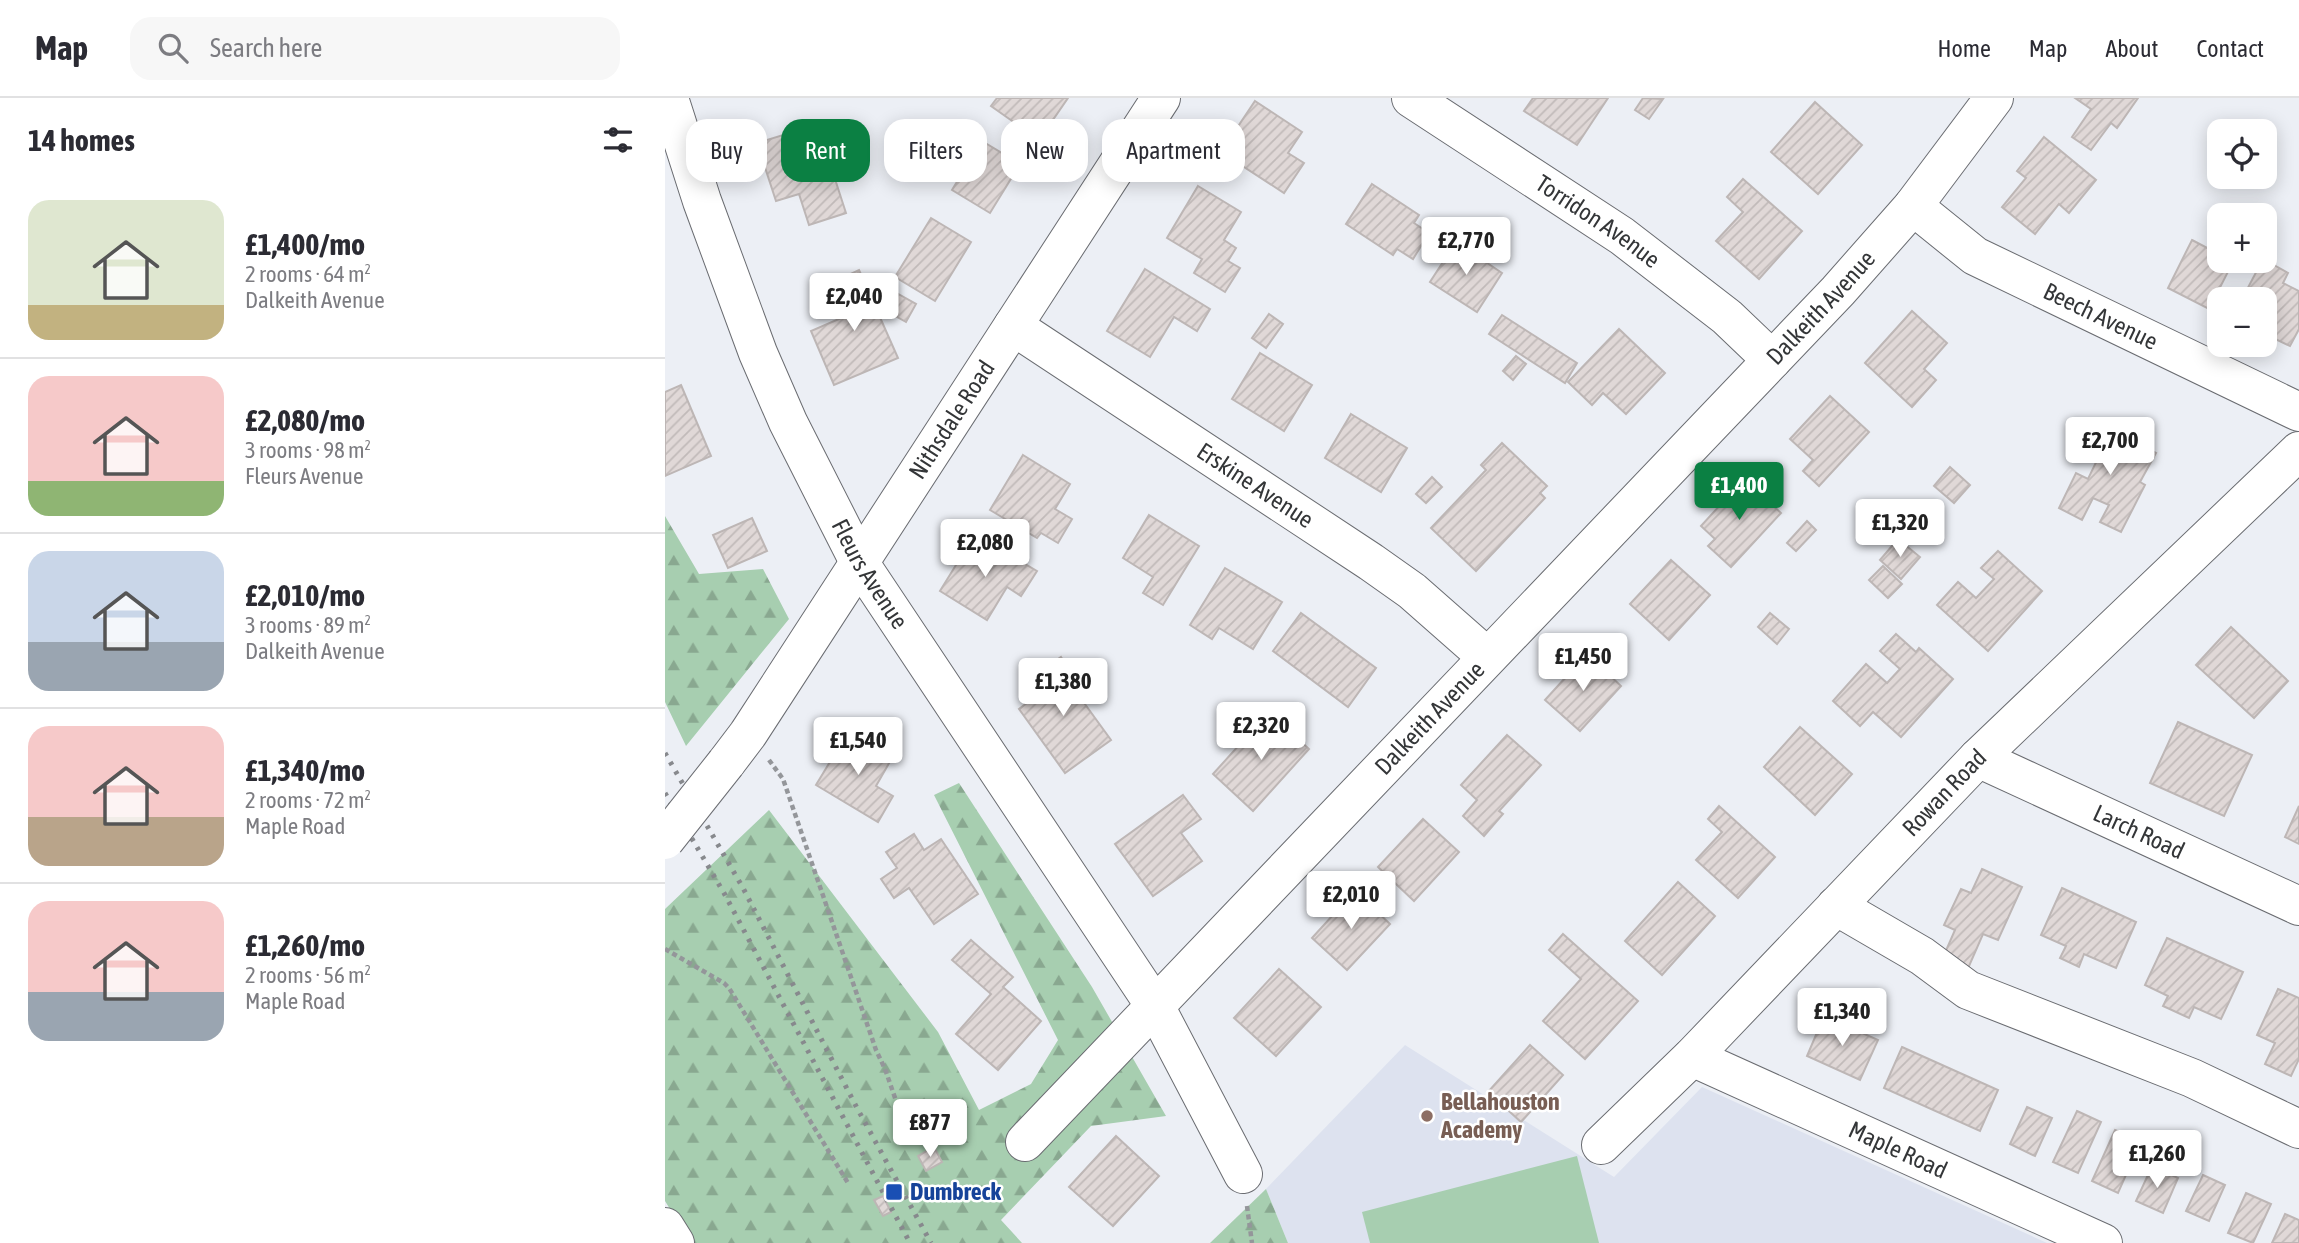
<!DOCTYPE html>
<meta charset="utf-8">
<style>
body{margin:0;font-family:"Asap Condensed",sans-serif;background:#f7f7f7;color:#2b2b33;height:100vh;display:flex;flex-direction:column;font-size:26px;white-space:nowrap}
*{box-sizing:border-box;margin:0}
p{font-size:23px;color:#7c7c81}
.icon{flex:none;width:38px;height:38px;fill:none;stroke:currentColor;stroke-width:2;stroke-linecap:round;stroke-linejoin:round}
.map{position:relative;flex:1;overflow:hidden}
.drawer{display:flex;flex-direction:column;background:#fff;width:665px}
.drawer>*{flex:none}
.guide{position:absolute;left:21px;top:21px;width:665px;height:63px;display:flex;gap:14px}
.controls{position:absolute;left:1542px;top:21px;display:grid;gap:14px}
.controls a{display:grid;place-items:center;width:70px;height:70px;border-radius:14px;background:#fff;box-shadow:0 4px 18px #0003;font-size:35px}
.price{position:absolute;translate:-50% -60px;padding:0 16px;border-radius:7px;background:#fff;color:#222;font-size:23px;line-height:46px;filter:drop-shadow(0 2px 4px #0008)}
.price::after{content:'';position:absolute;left:50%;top:42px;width:21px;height:16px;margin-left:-10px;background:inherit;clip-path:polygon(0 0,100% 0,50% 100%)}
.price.current{background:#0b8043;color:#fff}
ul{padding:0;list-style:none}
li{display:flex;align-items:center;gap:21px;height:175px;padding:0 28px}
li+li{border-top:2px solid #e1e1e2}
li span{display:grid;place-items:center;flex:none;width:196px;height:140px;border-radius:21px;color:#555}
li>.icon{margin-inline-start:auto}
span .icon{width:84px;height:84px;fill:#fffc;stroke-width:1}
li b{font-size:30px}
h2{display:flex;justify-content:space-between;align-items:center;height:84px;padding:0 28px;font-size:30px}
.tag{padding:0 24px;border-radius:21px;background:#fff;box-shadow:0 4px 18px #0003;font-size:24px;line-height:63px}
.tag.current{background:#0b8043;color:#fff}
header{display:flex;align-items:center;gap:42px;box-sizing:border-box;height:98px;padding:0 35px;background:#fff;border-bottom:2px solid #e1e1e2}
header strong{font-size:33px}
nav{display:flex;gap:38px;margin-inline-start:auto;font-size:24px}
.search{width:490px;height:63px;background:#f7f7f7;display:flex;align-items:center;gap:18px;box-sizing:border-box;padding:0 24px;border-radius:21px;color:#7c7c81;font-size:26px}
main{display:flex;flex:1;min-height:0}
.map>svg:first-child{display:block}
.built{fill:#dde2ef}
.grass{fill:#a7ceb0}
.forest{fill:url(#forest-firs)}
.building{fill:url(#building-hatch);stroke:#bdb6b5;stroke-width:2}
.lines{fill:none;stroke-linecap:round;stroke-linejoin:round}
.minor-casing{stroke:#6a6c71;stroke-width:40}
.highway-casing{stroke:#6a6c71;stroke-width:40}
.path{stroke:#94969a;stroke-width:4.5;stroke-dasharray:5 3.5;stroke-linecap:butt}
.minor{stroke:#fff;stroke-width:38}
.highway{stroke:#fff;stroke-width:38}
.rail{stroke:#87898d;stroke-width:5;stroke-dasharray:3.5 7;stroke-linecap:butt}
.minor-bridge-casing{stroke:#6a6c71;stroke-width:40;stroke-linecap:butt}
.minor-bridge{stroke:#fff;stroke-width:38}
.education-dot{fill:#8d6e63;stroke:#fff;stroke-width:2.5}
.transit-dot{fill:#1a4fb4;stroke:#fff;stroke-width:2.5}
.labels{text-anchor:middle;stroke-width:5;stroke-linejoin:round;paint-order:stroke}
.street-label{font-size:24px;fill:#343638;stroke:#fff}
.education-label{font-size:24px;font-weight:bold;fill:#785e54;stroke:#fff;text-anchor:start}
.transit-label{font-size:24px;font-weight:bold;fill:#164399;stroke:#fff;text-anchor:start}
</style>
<header>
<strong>Map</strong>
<div class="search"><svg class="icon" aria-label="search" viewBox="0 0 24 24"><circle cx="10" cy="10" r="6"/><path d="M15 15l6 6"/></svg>Search here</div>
<nav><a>Home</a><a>Map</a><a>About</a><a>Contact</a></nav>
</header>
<main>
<section class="drawer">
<h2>14 homes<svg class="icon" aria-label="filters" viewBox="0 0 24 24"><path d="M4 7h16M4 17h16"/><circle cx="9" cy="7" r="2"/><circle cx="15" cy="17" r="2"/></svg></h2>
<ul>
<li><span style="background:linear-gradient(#dfe7d0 75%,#c2b280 0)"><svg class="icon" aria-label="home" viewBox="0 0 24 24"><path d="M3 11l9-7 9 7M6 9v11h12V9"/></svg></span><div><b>£1,400/mo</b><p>2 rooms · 64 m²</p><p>Dalkeith Avenue</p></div></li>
<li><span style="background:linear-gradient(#f6c9c9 75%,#8fb573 0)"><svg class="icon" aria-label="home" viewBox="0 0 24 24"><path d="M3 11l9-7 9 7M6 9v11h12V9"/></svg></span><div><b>£2,080/mo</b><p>3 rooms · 98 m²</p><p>Fleurs Avenue</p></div></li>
<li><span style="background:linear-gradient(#c9d6e8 65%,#9aa5b1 0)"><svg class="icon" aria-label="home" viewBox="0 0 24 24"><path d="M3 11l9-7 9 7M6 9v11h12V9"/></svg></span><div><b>£2,010/mo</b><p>3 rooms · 89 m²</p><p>Dalkeith Avenue</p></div></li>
<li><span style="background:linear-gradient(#f6c9c9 65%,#b9a48a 0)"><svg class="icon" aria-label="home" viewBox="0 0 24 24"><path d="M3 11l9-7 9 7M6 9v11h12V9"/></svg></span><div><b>£1,340/mo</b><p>2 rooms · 72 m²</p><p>Maple Road</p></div></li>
<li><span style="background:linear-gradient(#f6c9c9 65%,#9aa5b1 0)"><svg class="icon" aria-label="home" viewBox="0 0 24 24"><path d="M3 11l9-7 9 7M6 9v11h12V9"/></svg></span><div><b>£1,260/mo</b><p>2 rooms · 56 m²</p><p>Maple Road</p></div></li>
</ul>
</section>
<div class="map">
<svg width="1634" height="1145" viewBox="0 0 1634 1145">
<defs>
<pattern id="forest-firs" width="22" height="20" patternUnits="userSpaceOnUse" patternTransform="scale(1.75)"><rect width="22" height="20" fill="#a7ceb0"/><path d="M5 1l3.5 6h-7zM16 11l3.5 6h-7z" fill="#89a890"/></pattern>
<pattern id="building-hatch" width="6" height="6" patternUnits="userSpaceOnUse" patternTransform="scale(1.75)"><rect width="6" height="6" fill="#e0d8d7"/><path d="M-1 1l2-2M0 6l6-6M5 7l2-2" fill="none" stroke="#c1bab9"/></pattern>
</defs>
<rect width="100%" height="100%" fill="#eceff5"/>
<path class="built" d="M 740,947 L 949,1079 L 1037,989 L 1382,1145 L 623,1145 L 601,1091 Z"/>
<path class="grass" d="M 912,1058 L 934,1145 L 705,1145 L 697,1114 Z"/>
<g class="forest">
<path d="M 0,418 L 34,476 L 98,471 L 124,521 L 21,648 L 0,604 Z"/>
<path d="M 294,685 L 427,889 L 501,1018 L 426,1028 L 336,1122 L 357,1145 L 26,1145 L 0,1103 L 0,811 L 104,712 L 273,934 L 314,1012 L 366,986 L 393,942 L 269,697 Z"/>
<path d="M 601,1091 L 623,1145 L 545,1145 Z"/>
</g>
<g class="building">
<path d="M 332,0 L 403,0 L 374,42 L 326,8 Z"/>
<path d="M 868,0 L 943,0 L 912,47 L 859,13 Z"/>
<path d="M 978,0 L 998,1 L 984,21 L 970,12 Z"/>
<path d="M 1410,0 L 1473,0 L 1452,30 L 1446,25 L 1426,52 L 1407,39 L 1426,11 Z"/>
<path d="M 590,3 L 637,34 L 623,55 L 639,65 L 619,95 L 556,54 Z"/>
<path d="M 1150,4 L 1197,47 L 1153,96 L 1106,54 Z"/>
<path d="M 141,30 L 157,82 L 169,78 L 181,115 L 144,127 L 134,96 L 111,103 L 92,45 Z"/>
<path d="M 1379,39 L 1431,82 L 1404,115 L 1394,106 L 1370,136 L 1337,109 L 1361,80 L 1352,73 Z"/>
<path d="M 317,43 L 355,66 L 325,115 L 287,92 Z"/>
<path d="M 1078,81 L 1137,133 L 1094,181 L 1051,143 L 1078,114 L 1062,99 Z"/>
<path d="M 707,86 L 754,117 L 749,125 L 764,135 L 748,161 L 732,151 L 728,157 L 681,126 Z"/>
<path d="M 533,88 L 576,114 L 559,142 L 571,150 L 563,163 L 575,170 L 560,194 L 529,175 L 537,161 L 502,140 Z"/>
<path d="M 266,120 L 306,144 L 270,203 L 230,179 Z"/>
<path d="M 1527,142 L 1554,156 L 1554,163 L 1568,164 L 1544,211 L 1503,190 Z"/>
<path d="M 791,144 L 837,175 L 812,214 L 765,184 Z"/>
<path d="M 1600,162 L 1623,175 L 1618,185 L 1634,193 L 1634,231 L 1625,248 L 1600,236 L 1600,201 L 1577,201 L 1597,163 Z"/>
<path d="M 480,171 L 545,211 L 532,233 L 509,219 L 485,259 L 442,233 Z"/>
<path d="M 194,172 L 233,260 L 169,287 L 146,233 L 181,218 L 166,185 Z"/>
<path d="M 228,193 L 251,206 L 241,224 L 218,211 Z"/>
<path d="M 1247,213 L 1282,245 L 1259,271 L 1271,282 L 1247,309 L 1200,265 Z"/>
<path d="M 604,216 L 618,226 L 601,250 L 587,240 Z"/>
<path d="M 837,217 L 912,265 L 900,285 L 824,236 Z"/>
<path d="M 954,231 L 1000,275 L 961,316 L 938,295 L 927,307 L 903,284 Z"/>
<path d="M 595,255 L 647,287 L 619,333 L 567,301 Z"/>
<path d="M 851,258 L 861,266 L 848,282 L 838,273 Z"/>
<path d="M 16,287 L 46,358 L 0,378 L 0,294 Z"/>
<path d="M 1165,298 L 1204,334 L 1154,388 L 1138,373 L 1148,362 L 1125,341 Z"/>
<path d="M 686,316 L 742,350 L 716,394 L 660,360 Z"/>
<path d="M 1426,322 L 1491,355 L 1475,384 L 1480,387 L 1456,434 L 1435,424 L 1444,407 L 1428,400 L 1417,422 L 1394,410 L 1411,375 L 1423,381 L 1436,354 L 1415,343 Z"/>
<path d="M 837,345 L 882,388 L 875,395 L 880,400 L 811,473 L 766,430 L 821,372 L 816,367 Z"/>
<path d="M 358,357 L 405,386 L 390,411 L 407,421 L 393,445 L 376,435 L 372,440 L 325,412 Z"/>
<path d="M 1285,369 L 1305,387 L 1289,405 L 1269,388 Z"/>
<path d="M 767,379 L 777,389 L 761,405 L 751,396 Z"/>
<path d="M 1079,381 L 1116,415 L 1066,469 L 1043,448 L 1050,441 L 1036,428 Z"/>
<path d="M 484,417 L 534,448 L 498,507 L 478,495 L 488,479 L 458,460 Z"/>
<path d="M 87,420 L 102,453 L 63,470 L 48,437 Z"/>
<path d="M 1142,423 L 1151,432 L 1131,453 L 1122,445 Z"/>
<path d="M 307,441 L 345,464 L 348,459 L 372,473 L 356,498 L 342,489 L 322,522 L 275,493 Z"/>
<path d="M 1233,441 L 1255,459 L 1236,481 L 1215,462 Z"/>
<path d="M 1333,453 L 1377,493 L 1323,553 L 1272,507 L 1293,484 L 1311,500 L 1329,481 L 1316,470 Z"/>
<path d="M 1006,462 L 1045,497 L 1004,542 L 965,506 Z"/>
<path d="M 1218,468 L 1237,486 L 1223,500 L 1204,482 Z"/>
<path d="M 560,470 L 617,504 L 588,551 L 554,530 L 547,541 L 525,527 Z"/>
<path d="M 636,515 L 711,570 L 683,609 L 608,553 Z"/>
<path d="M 1105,515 L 1124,531 L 1112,546 L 1093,529 Z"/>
<path d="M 1566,529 L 1623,583 L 1589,620 L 1531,567 Z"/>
<path d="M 1231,536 L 1251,554 L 1254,550 L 1288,581 L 1236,639 L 1208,614 L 1195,628 L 1168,603 L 1201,566 L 1222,585 L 1235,571 L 1215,553 Z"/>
<path d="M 922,556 L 956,588 L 915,633 L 880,602 Z"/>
<path d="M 396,559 L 407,576 L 401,580 L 446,642 L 400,675 L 354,611 L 375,595 L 365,581 Z"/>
<path d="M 604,614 L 644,651 L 588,713 L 548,676 Z"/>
<path d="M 1513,624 L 1587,657 L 1559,718 L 1485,685 Z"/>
<path d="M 1135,629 L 1187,676 L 1150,717 L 1099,669 Z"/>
<path d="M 183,634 L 227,660 L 211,688 L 228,698 L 213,724 L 151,687 Z"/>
<path d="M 842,637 L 876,667 L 834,713 L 838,716 L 819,738 L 798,718 L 812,702 L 796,687 Z"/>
<path d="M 518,697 L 536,721 L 516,735 L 537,763 L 488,798 L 450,746 Z"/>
<path d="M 1054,708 L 1110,759 L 1073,800 L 1031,762 L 1057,734 L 1043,721 Z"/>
<path d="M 1634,708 L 1634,746 L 1620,739 Z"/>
<path d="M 758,721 L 794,754 L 749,803 L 713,769 Z"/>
<path d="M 249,736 L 259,752 L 276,741 L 313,796 L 269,826 L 244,790 L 229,800 L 216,781 L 232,770 L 221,754 Z"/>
<path d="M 1317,771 L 1357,789 L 1333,842 L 1318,836 L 1301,875 L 1276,864 L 1290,832 L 1279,827 L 1296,791 L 1306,795 Z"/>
<path d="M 1013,784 L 1050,818 L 997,877 L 960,843 Z"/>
<path d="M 1397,790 L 1471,824 L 1451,870 L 1419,856 L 1414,869 L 1395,860 L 1401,848 L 1376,837 Z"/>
<path d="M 690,793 L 725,826 L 682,872 L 647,840 Z"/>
<path d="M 898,836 L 973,903 L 920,961 L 878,923 L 916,881 L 884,852 Z"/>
<path d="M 1502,840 L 1578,874 L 1556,921 L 1529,909 L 1524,920 L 1498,908 L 1503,898 L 1480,887 Z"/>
<path d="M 306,842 L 348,879 L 338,889 L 376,923 L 333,972 L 291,936 L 326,896 L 287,862 Z"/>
<path d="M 614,871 L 656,909 L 611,958 L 569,920 Z"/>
<path d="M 1613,891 L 1634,900 L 1634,961 L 1626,978 L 1600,966 L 1610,945 L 1592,937 Z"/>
<path d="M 1159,918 L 1213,942 L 1195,982 L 1142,958 Z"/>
<path d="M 865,947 L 898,977 L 856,1024 L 823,994 Z"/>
<path d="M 1237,949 L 1333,992 L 1315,1033 L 1219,990 Z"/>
<path d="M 1362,1009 L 1387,1020 L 1370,1058 L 1345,1046 Z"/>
<path d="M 1412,1013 L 1436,1024 L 1413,1075 L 1388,1064 Z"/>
<path d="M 1450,1032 L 1476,1043 L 1453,1095 L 1427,1083 Z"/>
<path d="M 451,1038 L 494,1078 L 448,1128 L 404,1089 Z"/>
<path d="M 269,1049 L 277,1064 L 261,1073 L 253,1058 Z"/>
<path d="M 1487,1068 L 1513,1080 L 1498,1115 L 1471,1103 Z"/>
<path d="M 1538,1077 L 1560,1087 L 1544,1123 L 1521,1113 Z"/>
<path d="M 1581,1095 L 1606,1106 L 1588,1145 L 1563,1135 Z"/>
<path d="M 218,1098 L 226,1114 L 218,1118 L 209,1102 Z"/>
<path d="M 1620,1116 L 1634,1122 L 1634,1145 L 1607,1145 Z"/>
</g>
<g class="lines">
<g class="minor-casing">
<g id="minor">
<path id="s1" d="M 4,0 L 37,103 L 93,255 L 123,324 L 194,464 L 490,908 L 578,1076"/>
<path id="s2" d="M 746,0 L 957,138 L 1062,219 L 1107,262"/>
<path id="s3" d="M 1248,108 L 1310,158 L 1634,314"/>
<path id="s4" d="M 348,228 L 706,464 L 747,493 L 822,559"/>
<path id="s5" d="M 1313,660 L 1634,808"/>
<path id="s6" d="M 61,665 L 83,636 L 496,0"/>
<path d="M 1171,808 L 1257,858 L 1303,892 L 1527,980 L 1634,1031"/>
<path id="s7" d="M 1027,959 L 1438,1145"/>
<path id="s8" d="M 360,1044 L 1173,193 L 1248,108 L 1329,0"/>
<path id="s9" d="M 936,1047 L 1027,959 L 1313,660 L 1634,353"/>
</g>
</g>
<g class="highway-casing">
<path id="highway" d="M 0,1129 L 10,1145"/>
</g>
<g class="path">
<path d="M 104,662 L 118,681 L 211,952 L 220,971 L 243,1037"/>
<path d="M 0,851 L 59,885 L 64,890 L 183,1085"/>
<path d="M 582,1108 L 587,1145"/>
</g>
<use href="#minor" class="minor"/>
<use href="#highway" class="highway"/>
<g class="rail">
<path d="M 0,655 L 78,790 L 192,1010 L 266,1145"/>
<path d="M 0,695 L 59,795 L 245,1145"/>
</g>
<g class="minor-bridge-casing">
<path id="minor-bridge" d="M 0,742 L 61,665"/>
</g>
<use href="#minor-bridge" class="minor-bridge"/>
</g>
<circle class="education-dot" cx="762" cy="1018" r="7"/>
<rect class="transit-dot" x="220" y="1085" width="18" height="18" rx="3.5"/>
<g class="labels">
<g class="street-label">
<text dy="8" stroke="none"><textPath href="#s2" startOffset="224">Torridon Avenue</textPath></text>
<text dy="8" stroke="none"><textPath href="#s8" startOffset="1153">Dalkeith Avenue</textPath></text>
<text dy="8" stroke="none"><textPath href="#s3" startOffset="219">Beech Avenue</textPath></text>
<text dy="8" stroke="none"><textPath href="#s6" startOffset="411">Nithsdale Road</textPath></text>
<text dy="8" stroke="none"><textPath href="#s4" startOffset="290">Erskine Avenue</textPath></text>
<text dy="8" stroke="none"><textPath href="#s1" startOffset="518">Fleurs Avenue</textPath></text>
<text dy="8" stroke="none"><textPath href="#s8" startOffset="586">Dalkeith Avenue</textPath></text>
<text dy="8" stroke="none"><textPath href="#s9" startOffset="492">Rowan Road</textPath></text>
<text dy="8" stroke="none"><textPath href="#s5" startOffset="177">Larch Road</textPath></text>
<text dy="8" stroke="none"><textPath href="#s7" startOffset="226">Maple Road</textPath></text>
</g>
<g class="education-label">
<text x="776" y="1012">Bellahouston<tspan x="776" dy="28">Academy</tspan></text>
</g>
<g class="transit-label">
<text x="245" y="1102">Dumbreck</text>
</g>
</g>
</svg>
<div class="controls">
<a><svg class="icon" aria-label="locate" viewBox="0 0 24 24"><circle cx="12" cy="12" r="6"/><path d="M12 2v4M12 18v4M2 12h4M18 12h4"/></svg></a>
<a>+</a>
<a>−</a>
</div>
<b class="price" style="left:801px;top:179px">£2,770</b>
<b class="price" style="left:189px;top:235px">£2,040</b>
<b class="price" style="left:1445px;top:379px">£2,700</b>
<b class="price current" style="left:1074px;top:424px">£1,400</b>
<b class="price" style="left:1235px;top:461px">£1,320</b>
<b class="price" style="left:320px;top:481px">£2,080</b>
<b class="price" style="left:918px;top:595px">£1,450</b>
<b class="price" style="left:398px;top:620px">£1,380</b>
<b class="price" style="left:596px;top:664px">£2,320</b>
<b class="price" style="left:193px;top:679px">£1,540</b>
<b class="price" style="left:686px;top:833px">£2,010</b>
<b class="price" style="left:1177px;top:950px">£1,340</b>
<b class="price" style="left:265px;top:1061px">£877</b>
<b class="price" style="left:1492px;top:1092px">£1,260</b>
<div class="guide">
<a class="tag">Buy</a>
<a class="tag current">Rent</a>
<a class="tag">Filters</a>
<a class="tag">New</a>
<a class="tag">Apartment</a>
</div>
</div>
</main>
